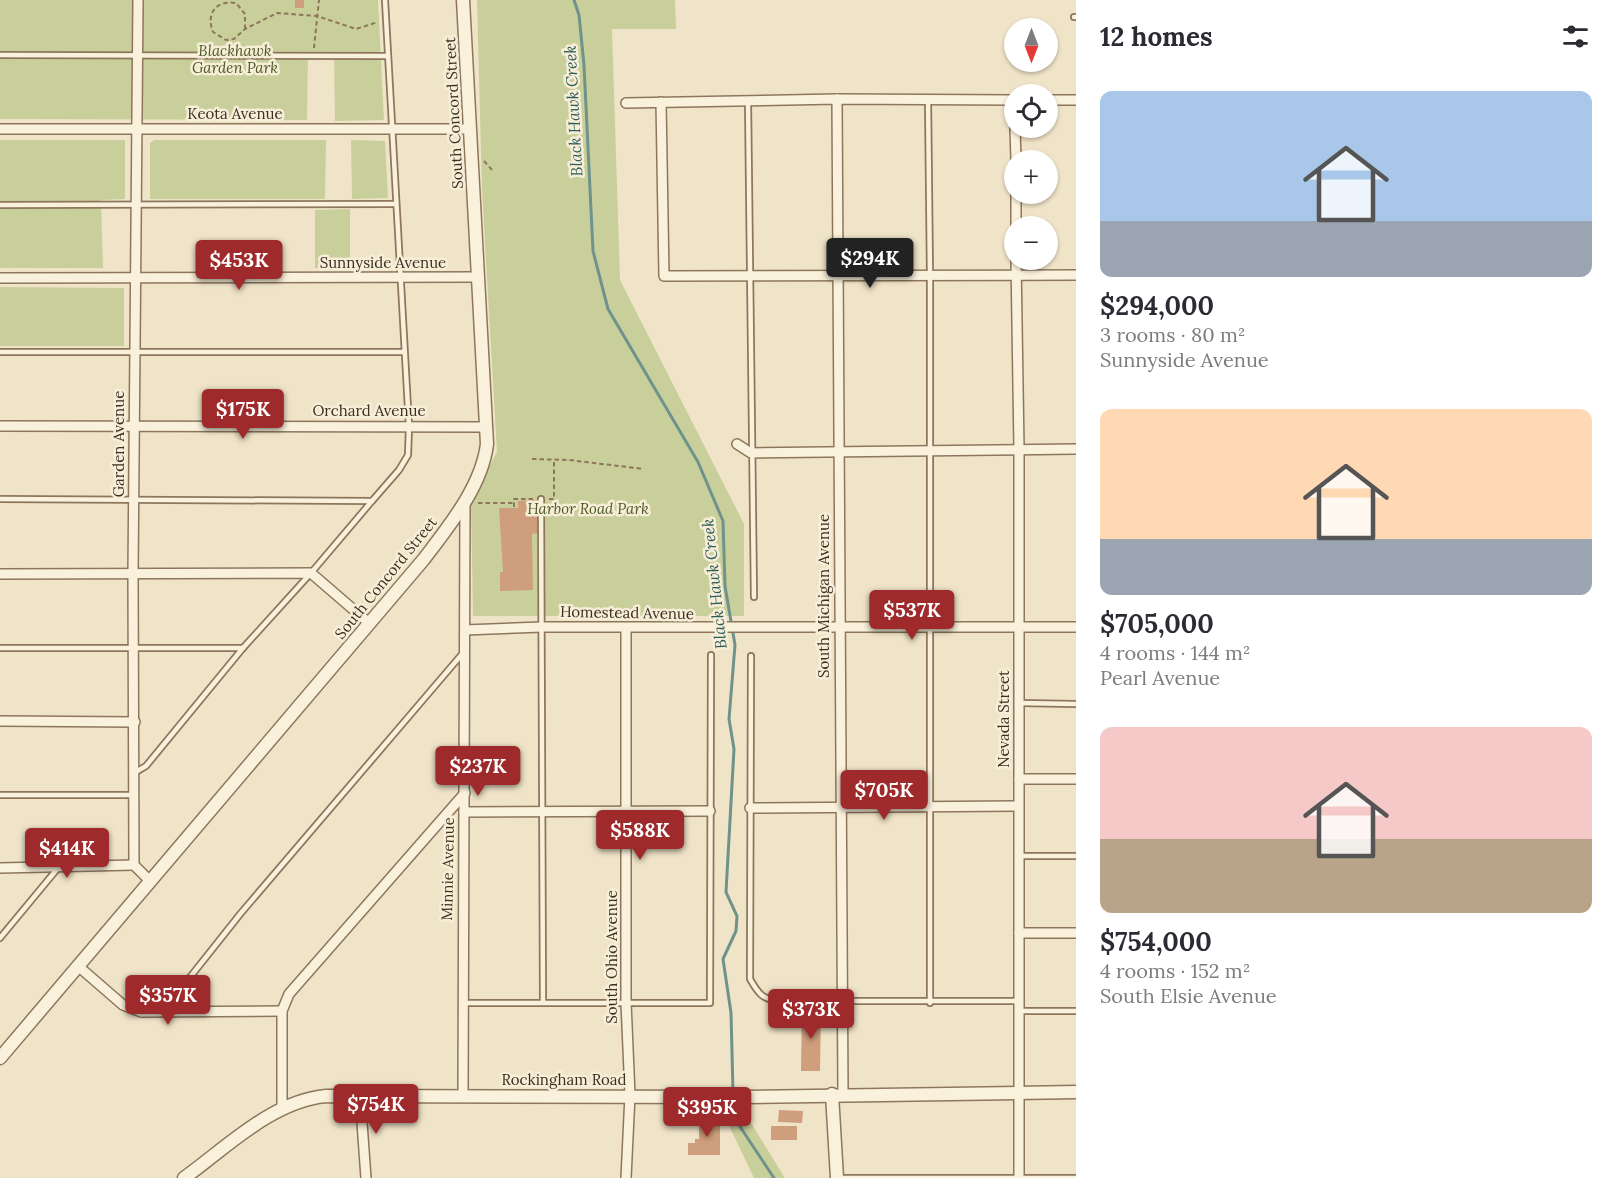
<!DOCTYPE html>
<meta charset="utf-8">
<style>
body{margin:0;font-family:Lora,serif;background:#f7f7f7;color:#2b2b33;height:100vh;display:flex;flex-direction:column;font-size:22px;white-space:nowrap}
*{box-sizing:border-box;margin:0}
p{font-size:20px;color:#7c7c81}
.icon{flex:none;width:33px;height:33px;fill:none;stroke:currentColor;stroke-width:2;stroke-linecap:round;stroke-linejoin:round}
.map{position:relative;flex:1;overflow:hidden}
.panel{display:flex;flex-direction:column;background:#fff;width:540px}
.panel>*{flex:none}
.needle{width:39px;rotate:180deg}
.fabs{position:absolute;left:1004px;top:18px;display:grid;gap:12px}
.fabs a{display:grid;place-items:center;width:54px;height:54px;border-radius:50%;background:#fff;box-shadow:0 2px 4px #0004;font-size:30px}
.price{position:absolute;translate:-50% -51px;padding:0 14px;border-radius:6px;background:#9e2a2b;color:#fff;font-size:20px;line-height:39px;filter:drop-shadow(0 2px 3px #0008)}
.price::after{content:'';position:absolute;left:50%;top:36px;width:18px;height:14px;margin-left:-9px;background:inherit;clip-path:polygon(0 0,100% 0,50% 100%)}
.price.active{background:#222;color:#fff}
ul{padding:0;list-style:none}
li{display:grid;align-content:center;gap:12px;height:318px;padding:0 24px}
li span{display:grid;place-items:center;height:186px;border-radius:12px;color:#555}
li>.icon{margin-inline-start:auto}
span .icon{width:108px;height:108px;fill:#fffc;stroke-width:1}
li b{font-size:26px}
h2{display:flex;justify-content:space-between;align-items:center;height:72px;padding:0 24px;font-size:26px}
main{display:flex;flex:1;min-height:0}
.map>svg:first-child{display:block}
.green{fill:#c9cf9b}
.lines{fill:none;stroke-linecap:round;stroke-linejoin:round}
.stream{stroke:#6f938a;stroke-width:3}
.building{fill:#cf9f7d}
.service-casing{stroke:#8d765c;stroke-width:8}
.minor-casing{stroke:#8d765c;stroke-width:12}
.tertiary-casing{stroke:#8d765c;stroke-width:15}
.path{stroke:#8d765c;stroke-width:2;stroke-dasharray:4.5 3;stroke-linecap:butt}
.service{stroke:#faf1dc;stroke-width:4.5}
.minor{stroke:#faf1dc;stroke-width:9}
.tertiary{stroke:#faf1dc;stroke-width:12}
.labels{text-anchor:middle;stroke-width:5;stroke-linejoin:round;paint-order:stroke}
.park-label{font-size:15px;font-style:italic;fill:#4d5a26;stroke:#f7eed8}
.street-label{font-size:15px;fill:#3d2e20;stroke:#f7eed8}
.water-label{font-size:16px;font-style:italic;fill:#2f5d5a;stroke:#f7eed8}
</style>
<main>
<div class="map">
<svg width="1076" height="1178" viewBox="0 0 1076 1178">
<rect width="100%" height="100%" fill="#f0e4c8"/>
<g class="green">
<path d="M 0,0 L 378,0 L 384,120 L 335,121 L 334,52 L 308,52 L 307,120 L 0,119 Z"/>
<path d="M 477,0 L 675,0 L 676,29 L 612,29 L 620,280 L 744,524 L 744,616 L 473,616 L 471,500 L 497,452 L 482,190 Z"/>
<path d="M 0,140 L 125,140 L 125,199 L 101,200 L 103,268 L 0,268 Z"/>
<path d="M 155,140 L 326,140 L 325,199 L 150,199 L 150,143 Z"/>
<path d="M 351,140 L 385,141 L 388,198 L 352,199 Z"/>
<path d="M 350,209 L 350,268 L 315,268 L 315,210 Z"/>
<path d="M 0,287 L 124,288 L 124,346 L 0,346 Z"/>
<path d="M 743,1110 L 785,1178 L 754,1178 L 722,1111 Z"/>
</g>
<g class="lines">
<g class="stream">
<path d="M 574,0 L 579,15 L 584,65 L 593,251 L 608,309 L 698,462 L 723,521 L 725,586 L 735,645 L 729,719 L 734,749 L 726,892 L 737,916 L 736,931 L 723,959 L 731,1013 L 733,1092"/>
<path d="M 733,1099 L 735,1119 L 774,1178"/>
</g>
</g>
<g class="building">
<rect x="295" y="0" width="9" height="8"/>
<path d="M 537,500 L 538,533 L 532,534 L 533,590 L 500,591 L 500,572 L 503,572 L 499,508 L 518,508 L 518,501 Z"/>
<path d="M 802,1008 L 821,1008 L 820,1071 L 801,1071 Z"/>
<path d="M 779,1110 L 803,1111 L 802,1123 L 778,1122 Z"/>
<path d="M 699,1118 L 720,1118 L 720,1155 L 688,1155 L 688,1143 L 695,1143 L 695,1139 L 699,1139 Z"/>
<rect x="771" y="1126" width="26" height="14"/>
</g>
<g class="lines">
<g class="service-casing">
<g id="service">
<path d="M 1074,17 L 1076,17"/>
<path d="M 0,55 L 388,56"/>
<path d="M 928,99 L 930,275 L 930,1003"/>
<path d="M 748,100 L 754,597"/>
<path d="M 0,205 L 396,204"/>
<path d="M 0,352 L 404,352"/>
<path d="M 0,499 L 372,501 L 399,470 L 408,455 L 409,426 L 385,0"/>
<path d="M 541,499 L 543,1002"/>
<path d="M 0,648 L 243,648"/>
<path d="M 751,656 L 750,979 C 758,993 762,999 778,1001 L 1019,1001"/>
<path d="M 1019,703 L 1076,704"/>
<path d="M 134,773 L 146,766 L 243,648 L 311,573 L 372,501"/>
<path d="M 0,795 L 134,795"/>
<path d="M 1019,856 L 1076,856"/>
<path d="M 0,938 L 58,868"/>
<path d="M 462,1003 L 710,1003 L 711,655"/>
<path d="M 164,1010 L 241,913 L 463,653"/>
<path d="M 1020,1011 L 1076,1011"/>
<path d="M 839,1178 L 1076,1178"/>
</g>
</g>
<g class="minor-casing">
<g id="minor">
<path d="M 138,0 L 133,574 L 134,865 L 151,882"/>
<path d="M 837,99 L 843,1094"/>
<path d="M 1047,100 L 1076,100"/>
<path d="M 661,102 L 664,276 L 1076,275"/>
<path d="M 626,103 L 837,99 L 1014,100"/>
<path d="M 1015,128 L 1016,160"/>
<path d="M 0,129 L 470,129"/>
<path d="M 1016,194 L 1016,226"/>
<path d="M 1016,260 L 1019,449 L 1019,1178"/>
<path d="M 0,278 L 478,277"/>
<path d="M 0,426 L 486,427"/>
<path d="M 737,444 L 751,453 L 1076,449"/>
<path d="M 0,574 L 311,573 L 369,623"/>
<path d="M 626,628 L 626,1002 L 630,1095 L 626,1178"/>
<path d="M 465,630 L 542,627 L 1076,627"/>
<path d="M 0,721 L 135,722"/>
<path d="M 1019,779 L 1076,779"/>
<path d="M 750,808 L 1018,806"/>
<path d="M 464,812 L 710,811"/>
<path d="M 0,868 L 134,865"/>
<path d="M 1019,933 L 1076,933"/>
<path d="M 78,966 L 123,1005 L 141,1012 L 282,1011"/>
<path d="M 360,1095 L 366,1178"/>
<path d="M 463,1096 L 465,501"/>
<path d="M 282,1109 L 282,1011 L 289,994 L 465,793"/>
</g>
</g>
<g class="tertiary-casing">
<g id="tertiary">
<path d="M 0,1058 L 424,559 C 449,526 482,486 487,444 L 463,0"/>
<path d="M 832,1094 L 837,1178"/>
<path d="M 184,1178 C 226,1148 272,1101 326,1096 L 746,1097 L 1076,1092"/>
</g>
</g>
<g class="path">
<path d="M 245,29 L 245,14 L 236,3 C 215,0 206,14 213,32 L 226,40 L 234,39 L 245,29 L 277,13 L 317,16 L 356,29 L 378,22"/>
<path d="M 314,48 L 319,0"/>
<path d="M 484,161 L 494,172"/>
<path d="M 532,459 L 569,460 L 644,469"/>
<path d="M 549,499 L 554,499 L 554,460"/>
<path d="M 478,503 L 514,503"/>
<path d="M 514,507 L 514,499 L 534,499"/>
</g>
<use href="#service" class="service"/>
<use href="#minor" class="minor"/>
<use href="#tertiary" class="tertiary"/>
</g>
<g class="labels">
<g class="park-label">
<text x="235" y="56">Blackhawk<tspan x="235" dy="17">Garden Park</tspan></text>
<text x="588" y="514">Harbor Road Park</text>
</g>
<g class="street-label">
<text transform="translate(454 113) rotate(-93)" y="5">South Concord Street</text>
<text x="235" y="119">Keota Avenue</text>
<text x="383" y="268">Sunnyside Avenue</text>
<text x="369" y="416">Orchard Avenue</text>
<text transform="translate(119 444) rotate(-90)" y="5">Garden Avenue</text>
<text transform="translate(386 578) rotate(-51)" y="5">South Concord Street</text>
<text transform="translate(824 596) rotate(-90)" y="5">South Michigan Avenue</text>
<text transform="translate(627 613) rotate(1)" y="5">Homestead Avenue</text>
<text transform="translate(1004 719) rotate(-90)" y="5">Nevada Street</text>
<text transform="translate(448 869) rotate(-89)" y="5">Minnie Avenue</text>
<text transform="translate(612 957) rotate(-90)" y="5">South Ohio Avenue</text>
<text x="564" y="1085">Rockingham Road</text>
</g>
<g class="water-label">
<text transform="translate(573 111) rotate(-93)" y="6">Black Hawk Creek</text>
<text transform="translate(714 584) rotate(-96)" y="6">Black Hawk Creek</text>
</g>
</g>
</svg>
<div class="fabs">
<a><svg class="needle" viewBox="-14 -14 28 28"><path d="M0-13l5 13h-10z" fill="#e53935"/><path d="M0 13l5-13h-10z" fill="#7c7c81"/></svg></a>
<a><svg class="icon" aria-label="locate" viewBox="0 0 24 24"><circle cx="12" cy="12" r="6"/><path d="M12 2v4M12 18v4M2 12h4M18 12h4"/></svg></a>
<a>+</a>
<a>−</a>
</div>
<b class="price active" style="left:870px;top:289px">$294K</b>
<b class="price" style="left:239px;top:291px">$453K</b>
<b class="price" style="left:243px;top:440px">$175K</b>
<b class="price" style="left:912px;top:641px">$537K</b>
<b class="price" style="left:478px;top:797px">$237K</b>
<b class="price" style="left:884px;top:821px">$705K</b>
<b class="price" style="left:640px;top:861px">$588K</b>
<b class="price" style="left:67px;top:879px">$414K</b>
<b class="price" style="left:168px;top:1026px">$357K</b>
<b class="price" style="left:811px;top:1040px">$373K</b>
<b class="price" style="left:376px;top:1135px">$754K</b>
<b class="price" style="left:707px;top:1138px">$395K</b>
</div>
<section class="panel">
<h2>12 homes<svg class="icon" aria-label="filters" viewBox="0 0 24 24"><path d="M4 7h16M4 17h16"/><circle cx="9" cy="7" r="2"/><circle cx="15" cy="17" r="2"/></svg></h2>
<ul>
<li><span style="background:linear-gradient(#a9c7e8 70%,#9aa5b1 0)"><svg class="icon" aria-label="home" viewBox="0 0 24 24"><path d="M3 11l9-7 9 7M6 9v11h12V9"/></svg></span><div><b>$294,000</b><p>3 rooms · 80 m²</p><p>Sunnyside Avenue</p></div></li>
<li><span style="background:linear-gradient(#ffd9b3 70%,#9aa5b1 0)"><svg class="icon" aria-label="home" viewBox="0 0 24 24"><path d="M3 11l9-7 9 7M6 9v11h12V9"/></svg></span><div><b>$705,000</b><p>4 rooms · 144 m²</p><p>Pearl Avenue</p></div></li>
<li><span style="background:linear-gradient(#f6c9c9 60%,#b9a48a 0)"><svg class="icon" aria-label="home" viewBox="0 0 24 24"><path d="M3 11l9-7 9 7M6 9v11h12V9"/></svg></span><div><b>$754,000</b><p>4 rooms · 152 m²</p><p>South Elsie Avenue</p></div></li>
</ul>
</section>
</main>
